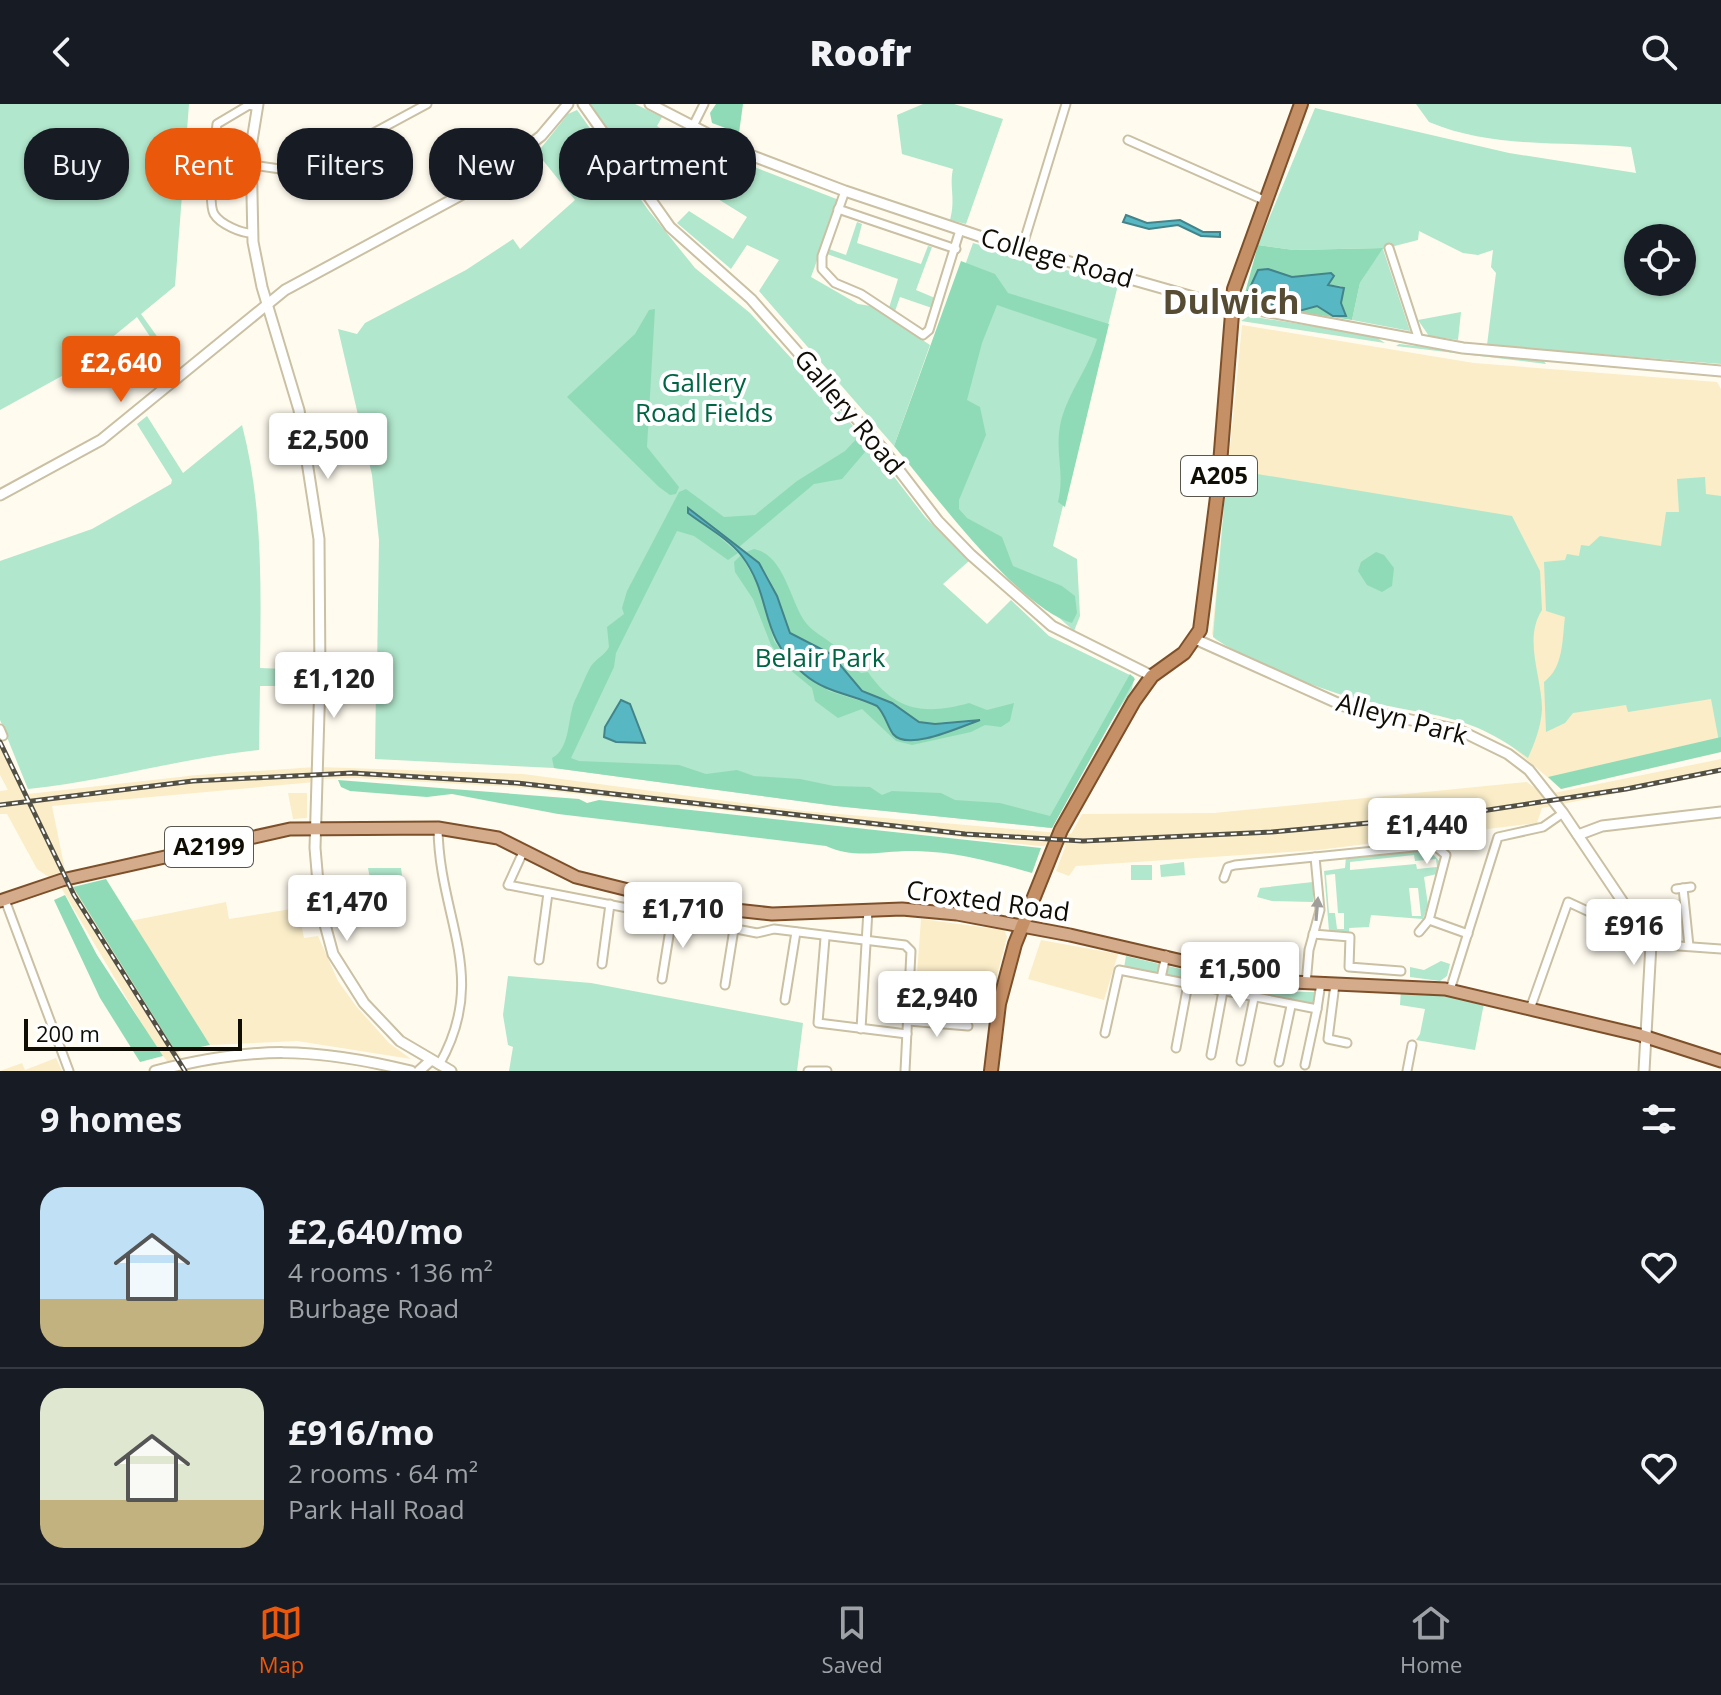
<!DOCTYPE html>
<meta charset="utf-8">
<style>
body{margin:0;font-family:"Open Sans",sans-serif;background:#20242c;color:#f1f3f6;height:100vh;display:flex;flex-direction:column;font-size:30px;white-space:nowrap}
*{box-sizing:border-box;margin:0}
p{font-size:26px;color:#9ea1a6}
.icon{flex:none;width:44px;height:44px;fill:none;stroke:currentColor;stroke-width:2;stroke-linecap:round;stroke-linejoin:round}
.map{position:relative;height:967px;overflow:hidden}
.side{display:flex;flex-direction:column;background:#171b24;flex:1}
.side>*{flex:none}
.hud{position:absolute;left:24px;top:24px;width:800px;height:72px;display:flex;gap:16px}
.buttons{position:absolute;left:1624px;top:120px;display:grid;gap:16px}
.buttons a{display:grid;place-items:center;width:72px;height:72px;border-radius:50%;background:#171b24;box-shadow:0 2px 6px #0004;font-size:40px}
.scale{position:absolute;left:24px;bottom:20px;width:218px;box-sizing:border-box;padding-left:8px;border:4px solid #100d04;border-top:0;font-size:22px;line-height:28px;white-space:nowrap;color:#100d04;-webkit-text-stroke:6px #fff;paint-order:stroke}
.price{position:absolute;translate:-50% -68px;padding:0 18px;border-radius:8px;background:#fff;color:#222;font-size:26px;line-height:52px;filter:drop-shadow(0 2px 4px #0008)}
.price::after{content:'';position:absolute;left:50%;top:48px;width:24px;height:18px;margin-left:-12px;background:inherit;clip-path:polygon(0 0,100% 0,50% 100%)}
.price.current{background:#ea580c;color:#fff}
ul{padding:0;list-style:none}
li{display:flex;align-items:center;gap:24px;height:200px;padding:0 40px}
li+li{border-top:2px solid #363941}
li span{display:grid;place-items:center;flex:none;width:224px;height:160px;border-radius:24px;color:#555}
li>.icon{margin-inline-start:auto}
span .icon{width:96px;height:96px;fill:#fffc;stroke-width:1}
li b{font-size:34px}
h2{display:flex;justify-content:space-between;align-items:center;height:96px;padding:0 40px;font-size:34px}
.chip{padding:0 28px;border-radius:32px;background:#171b24;box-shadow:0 2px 6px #0004;font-size:28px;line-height:72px}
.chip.current{background:#ea580c;color:#fff}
header{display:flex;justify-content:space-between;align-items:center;height:104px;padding:0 40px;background:#171b24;font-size:36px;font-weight:800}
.tabs{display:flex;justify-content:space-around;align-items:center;height:112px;border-top:2px solid #363941;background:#171b24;font-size:22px;color:#9ea1a6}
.tabs a{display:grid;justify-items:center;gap:4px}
.tabs .current{color:#ea580c}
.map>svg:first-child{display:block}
.built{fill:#faedc8}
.green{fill:#b1e7cc;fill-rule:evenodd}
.forest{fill:#90dbb7;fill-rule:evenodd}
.water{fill:#57b7c3;stroke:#42848a;stroke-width:2}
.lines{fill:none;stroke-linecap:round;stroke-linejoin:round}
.minor-casing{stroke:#cac0a3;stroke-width:11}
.tertiary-casing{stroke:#cac0a3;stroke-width:13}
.primary-casing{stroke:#7d502a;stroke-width:15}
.trunk-casing{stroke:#7d502a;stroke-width:16}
.minor{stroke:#fff;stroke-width:7}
.tertiary{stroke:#fff;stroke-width:9}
.primary{stroke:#d4ac8c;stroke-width:11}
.trunk{stroke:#c69066;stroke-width:12}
.rail-casing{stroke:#524f45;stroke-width:5}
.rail{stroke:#fff;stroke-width:2;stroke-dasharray:6;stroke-linecap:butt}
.oneway{fill:#9f9e9b}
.labels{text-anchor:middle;stroke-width:8;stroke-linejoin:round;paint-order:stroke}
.shield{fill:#fff;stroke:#58564f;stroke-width:2}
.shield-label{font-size:24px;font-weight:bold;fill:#100d04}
.street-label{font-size:26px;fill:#100d04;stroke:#fff}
.park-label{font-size:26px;fill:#006544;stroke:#fff}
.district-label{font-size:34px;font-weight:bold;fill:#554c33;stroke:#fff}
</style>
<header><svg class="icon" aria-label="back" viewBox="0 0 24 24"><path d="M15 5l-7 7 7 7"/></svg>Roofr<svg class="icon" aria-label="search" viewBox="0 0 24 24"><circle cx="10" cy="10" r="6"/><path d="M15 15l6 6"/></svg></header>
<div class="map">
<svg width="1721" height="967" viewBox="0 0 1721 967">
<rect width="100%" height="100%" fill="#fffbef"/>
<g class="built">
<path d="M 1242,221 L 1474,259 L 1717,278 L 1721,285 L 1721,648 L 1561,685 L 1510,641 L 1469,618 L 1338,590 L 1216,536 L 1212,530 Z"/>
<path d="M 0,634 L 28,690 L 197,671 L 316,663 L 315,678 L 52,702 L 66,771 L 190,967 L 175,967 L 155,942 L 59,780 L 37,765 L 7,710 L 0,710 L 0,687 L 8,686 L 0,671 Z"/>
<path d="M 1721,655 L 1721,669 L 1542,704 L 1537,719 L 1318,746 L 1076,762 L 1069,772 L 1056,767 L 1066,741 L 1039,742 L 516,683 L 356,674 L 318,675 L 319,663 L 523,670 L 804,707 L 1071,730 L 1082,710 L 1214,709 L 1527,678 L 1544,691 Z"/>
<path d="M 288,689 L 307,689 L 307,714 L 293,715 Z"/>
<path d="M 226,798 L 229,815 L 298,804 L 304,834 L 318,832 L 338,877 L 356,902 L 389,939 L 411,955 L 297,937 L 210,941 L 130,817 Z"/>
<path d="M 921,815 L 1004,826 L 1007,833 L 985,917 L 914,911 Z"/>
<path d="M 1041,836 L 1118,850 L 1104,896 L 1028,875 Z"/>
<path d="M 56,954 L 62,967 L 0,967 L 22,959 L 25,966 Z"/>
</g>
<g class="green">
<path d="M 0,0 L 189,0 L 175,182 L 141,210 L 179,263 L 173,267 L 137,213 L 71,267 L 0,306 Z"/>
<path d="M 589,0 L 635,0 L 662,13 L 657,22 L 697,47 L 680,74 L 651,56 L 643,70 L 651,75 L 648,83 Z"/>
<path d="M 923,0 L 954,0 L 1003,15 L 966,120 L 950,116 C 956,95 949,82 953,65 L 902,50 L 897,11 Z"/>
<path d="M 1416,0 L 1721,0 L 1721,260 L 1487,241 L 1496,169 L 1491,163 L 1493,146 L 1478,151 L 1463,149 L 1419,127 L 1418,136 L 1383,145 L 1410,227 L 1352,216 L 1360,179 L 1382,144 L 1294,146 L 1258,141 L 1315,4 L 1509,49 L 1636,69 L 1631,43 C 1564,37 1493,45 1429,18 ZM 1638,134 L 1682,134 L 1682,178 L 1638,178 Z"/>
<path d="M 577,6 L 649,107 L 695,164 L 750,209 L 865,335 L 925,413 L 969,457 L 943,480 L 987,520 L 1011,496 L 1049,532 L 1134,573 L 1132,585 L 1104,628 L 1052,724 L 836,702 L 554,664 L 375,655 L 376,584 L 326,582 L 326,565 L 377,566 L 379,436 L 372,371 L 338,225 L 357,230 L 365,219 L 466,166 L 513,135 L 520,145 L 575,96 L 537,49 L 568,10 Z"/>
<path d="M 712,59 L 739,76 L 749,61 L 839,96 L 811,173 L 858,200 L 871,202 L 930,241 L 894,342 L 759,187 L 779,156 L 747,141 L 731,165 L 677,119 L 689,107 L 733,135 L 747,113 L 697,82 Z"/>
<path d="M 857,118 L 862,120 L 857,139 L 921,160 L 928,142 L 932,143 L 916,186 L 935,194 L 932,204 L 900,193 L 894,210 L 888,207 L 898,175 L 827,150 L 829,145 L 846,151 Z"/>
<path d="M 973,139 L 1118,181 L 1053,442 L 1077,455 L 1080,512 L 1074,527 L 997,459 L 899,346 Z"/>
<path d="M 1461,208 L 1458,236 L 1429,232 L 1418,216 Z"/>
<path d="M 1249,212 L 1374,232 L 1385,239 L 1241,217 Z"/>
<path d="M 1399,240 L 1543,256 L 1546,260 L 1396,242 Z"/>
<path d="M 147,312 L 183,369 L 242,321 C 263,402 261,482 260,564 L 310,566 L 309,582 L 260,582 L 259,646 C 181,654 106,677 28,685 L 0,616 L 0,457 L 92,425 L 171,380 L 172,376 L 137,320 Z"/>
<path d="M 1227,365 L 1512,412 L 1540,467 L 1542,506 C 1523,535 1542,573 1542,605 C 1541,623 1535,638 1528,654 C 1468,608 1431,613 1361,596 C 1325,588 1242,555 1213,533 Z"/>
<path d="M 1705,373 L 1706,390 L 1721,392 L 1721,648 L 1711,595 L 1628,608 L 1626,601 L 1573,609 L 1565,619 L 1546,628 L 1544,578 C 1564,563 1562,536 1565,513 L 1546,507 L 1544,458 L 1565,456 L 1567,450 L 1579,452 L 1581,441 L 1589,442 L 1600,432 L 1661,442 L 1666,408 L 1679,408 L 1677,375 Z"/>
<path d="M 1429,746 L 1440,758 L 1437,770 L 1424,773 L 1428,801 L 1423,815 L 1371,811 L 1369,823 L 1349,824 L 1349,828 L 1329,827 L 1324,767 L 1345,764 L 1346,753 ZM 1414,751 L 1415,757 L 1436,755 L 1437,763 L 1417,765 L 1416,760 L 1350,766 L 1350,758 ZM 1335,770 L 1338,809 L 1344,809 L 1344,825 L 1337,825 L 1335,809 L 1329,809 L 1326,771 ZM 1409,784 L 1418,784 L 1421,812 L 1412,812 Z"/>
<path d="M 1184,758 L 1185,771 L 1161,773 L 1160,761 Z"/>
<rect x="1131" y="761" width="21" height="15"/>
<path d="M 368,764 L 401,764 L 406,799 L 375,802 Z"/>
<path d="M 1313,778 L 1313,798 L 1272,797 L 1257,793 L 1260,784 Z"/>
<path d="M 1126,852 L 1278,888 L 1317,888 L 1314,900 L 1291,898 L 1124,864 Z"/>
<path d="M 1441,857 L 1450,860 L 1447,872 L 1440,877 L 1410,873 L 1410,863 L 1424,866 Z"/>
<path d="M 508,872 L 591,879 L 803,919 L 797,967 L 509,967 L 513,943 L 508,941 L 503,911 Z"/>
<path d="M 1401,884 L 1485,894 L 1475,946 L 1416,936 L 1420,930 L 1425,905 L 1400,901 Z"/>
</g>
<g class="forest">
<path d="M 716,0 L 743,0 L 739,29 L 712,19 L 710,9 Z"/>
<path d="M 1258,141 L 1294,146 L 1383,144 L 1360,179 L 1352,216 L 1251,201 L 1245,189 ZM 1334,172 L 1328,181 L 1341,182 L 1344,186 L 1341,199 L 1346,210 L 1340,213 L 1317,202 C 1297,206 1277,199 1255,198 L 1249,190 L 1252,180 L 1292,173 Z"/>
<path d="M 961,157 L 995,170 L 1008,189 L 1109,220 L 1065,403 L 1058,398 C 1065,369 1055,350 1060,322 C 1066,291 1088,266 1097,235 L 997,201 L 982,239 L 967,296 L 980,303 L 986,331 L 959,396 L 959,405 L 967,414 L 1002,433 L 1013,462 L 1062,482 L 1075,492 L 1077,509 L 1072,519 C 1017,503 933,388 894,342 Z"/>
<path d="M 655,205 L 647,343 L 679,383 L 676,390 L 670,391 L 659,383 L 567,293 L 635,230 L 649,206 Z"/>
<path d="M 861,330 L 871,341 L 842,375 L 814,380 L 739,443 L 687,405 L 738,449 L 728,456 L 694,432 L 677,427 L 616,549 L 614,563 L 571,654 L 579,657 L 679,661 L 706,670 L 737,666 L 754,672 L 800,675 L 834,682 L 870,683 L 882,691 L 892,687 L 941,689 L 955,696 L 1000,699 L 1050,712 L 1130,570 L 1135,575 L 1052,724 L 836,702 L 554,664 L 552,654 C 571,644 567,614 575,596 C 580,587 586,570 591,562 C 597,554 605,551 609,543 L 607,523 L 624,510 L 622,504 L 627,487 L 679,388 L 686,385 L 724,413 L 755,411 L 797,377 L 845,347 Z"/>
<path d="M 754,445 C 785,451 790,498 806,519 C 814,529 826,534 835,542 C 845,551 850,562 861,569 L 868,568 C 895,608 926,611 969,599 L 987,606 L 1014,599 L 1010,617 L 1001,623 L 985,621 L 971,628 L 912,641 L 896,637 L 862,605 L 838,614 L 815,597 L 812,584 L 789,565 L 771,541 L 753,495 L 735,468 L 734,458 L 741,451 L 760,485 L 774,537 L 790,558 L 829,587 L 877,602 C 886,611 888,628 899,634 C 914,644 964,622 980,615 L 924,620 L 905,612 L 892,599 L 862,587 L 831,550 L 790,529 C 778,501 773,466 746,448 Z"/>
<path d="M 1376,448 L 1384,451 L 1394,464 L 1392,482 L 1382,488 L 1367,481 L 1358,467 L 1361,458 Z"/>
<path d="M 1721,633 L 1721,648 L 1561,685 L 1548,673 Z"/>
<path d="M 338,676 L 579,695 L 587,699 L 599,696 L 1041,744 L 1032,769 C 994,758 956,748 916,747 C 883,746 857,756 826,742 L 558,710 L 452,690 L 427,693 L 350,687 L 341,683 Z"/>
<path d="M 106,775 L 210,941 L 176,948 L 73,783 Z"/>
<path d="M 65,791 L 97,851 L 163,952 L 140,958 L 100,894 L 54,796 Z"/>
</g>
<g class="water">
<path d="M 1126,111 L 1147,119 L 1180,116 L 1203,128 L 1220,128 L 1220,133 L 1201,132 L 1178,121 L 1149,125 L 1123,118 Z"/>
<path d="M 1268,165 L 1292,173 L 1331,169 L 1334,172 L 1328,181 L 1344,184 L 1341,199 L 1346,212 L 1333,212 L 1317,202 L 1299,207 L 1287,199 L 1276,201 L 1255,198 L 1248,188 L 1258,166 Z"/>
<path d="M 688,404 L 759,459 L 777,492 L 790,529 L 831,550 L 862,587 L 892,599 L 919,618 L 935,620 L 980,616 C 962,622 908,648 893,630 C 887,621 885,610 877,602 C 852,590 826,589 804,570 C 757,531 774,495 742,452 C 729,435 705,422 688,409 Z"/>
<path d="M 621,596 L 630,600 L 645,639 L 616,638 L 604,633 L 605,623 Z"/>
</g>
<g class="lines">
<g class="minor-casing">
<g id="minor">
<path d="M 693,22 L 704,0"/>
<path d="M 1128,36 L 1266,97"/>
<path d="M 252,61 L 301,68 L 427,0"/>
<path d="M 845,87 L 822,152 L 822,165 L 835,179 L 861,190 L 923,231 L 929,226 L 960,126"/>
<path d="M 838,105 L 956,145"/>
<path d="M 253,129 C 242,130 220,120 214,110 C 207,98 215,36 217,20 L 249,1 L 258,3"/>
<path d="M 1022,144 L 1066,0"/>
<path d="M 1389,144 L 1419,236"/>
<path d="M 0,625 L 3,632"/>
<path d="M 438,724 C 439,815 490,872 439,961"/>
<path d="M 524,746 L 508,781 L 757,829 L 774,825 L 905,841 L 911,847 L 905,967"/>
<path d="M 1224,774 L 1228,763 L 1235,761 L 1434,741 L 1446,751 L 1429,816 L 1468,830"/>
<path d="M 1683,784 L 1689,842"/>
<path d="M 1676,785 L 1691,783"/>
<path d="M 5,796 L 69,967"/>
<path d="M 1419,828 L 1429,816"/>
<path d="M 1313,830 L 1350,833 L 1349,863 L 1401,867"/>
<path d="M 825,834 L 818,919 L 907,930"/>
<path d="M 1651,840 L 1721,845"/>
<path d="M 539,856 L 548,789"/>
<path d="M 602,860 L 610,800"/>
<path d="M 1161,874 L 1166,851"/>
<path d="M 662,875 L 672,813"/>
<path d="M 1306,880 L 1309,846 L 1320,806 L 1315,753"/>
<path d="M 1335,880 L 1328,935 L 1347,939"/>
<path d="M 725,881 L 734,825"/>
<path d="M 1450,886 L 1498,733 L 1543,723 L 1563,709"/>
<path d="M 785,896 L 796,828"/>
<path d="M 1530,905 L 1568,798 L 1626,825 L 1640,822"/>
<path d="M 908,917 L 968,922"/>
<path d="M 861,925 L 868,806"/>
<path d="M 1105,929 L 1119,866 L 1317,905 L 1321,879"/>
<path d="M 1176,944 L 1188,880"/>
<path d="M 1211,951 L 1223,887"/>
<path d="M 1241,957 L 1254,894"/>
<path d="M 1279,958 L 1291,902"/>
<path d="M 1305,961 L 1317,905"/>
<path d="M 808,967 L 827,967"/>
<path d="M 1407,967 L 1412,941"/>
</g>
</g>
<g class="tertiary-casing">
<g id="tertiary">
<path d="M 258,0 L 251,43 L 253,138 L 262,183 L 299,306 L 319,435 L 320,575 L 315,744 L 320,802 L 333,850 L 364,899 L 400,937 L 451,967"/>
<path d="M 583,0 L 670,123 L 751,195 L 882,344 L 938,417 L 971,451 L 1052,522 L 1152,572"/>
<path d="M 650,0 L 745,49 L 845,87 L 982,133 L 1204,196 L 1463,244 L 1721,267"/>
<path d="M 0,391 L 101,336 L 285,186 L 472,85 L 541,32 L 568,0"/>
<path d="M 1195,535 L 1344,602 L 1459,626 L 1508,650 L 1529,666 L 1563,709 L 1651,840 L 1644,967"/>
<path d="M 1578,731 L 1602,722 L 1721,708"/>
<path d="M 155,967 C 253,942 313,943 411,967"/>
<path d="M 419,967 L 430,957"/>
</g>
</g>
<g class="primary-casing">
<path id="primary" d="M 0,797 L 62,776 L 290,725 L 438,724 L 498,734 L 576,773 L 689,801 L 772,810 L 902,805 L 957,810 L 1070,831 L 1269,877 L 1445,885 L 1640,931 L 1721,957"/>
</g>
<g class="trunk-casing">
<path id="trunk" d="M 991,967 L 999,900 L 1015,840 L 1061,726 L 1134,597 L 1152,572 L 1184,549 L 1200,526 L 1218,385 L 1234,185 L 1301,0"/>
</g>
<use href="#minor" class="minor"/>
<use href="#tertiary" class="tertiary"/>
<use href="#primary" class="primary"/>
<use href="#trunk" class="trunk"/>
<g class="rail-casing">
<g id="rail">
<path d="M 0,638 L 74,791 L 185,967"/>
<path d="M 0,701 L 193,677 L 352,669 L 517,679 L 965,730 L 1083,737 L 1272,728 L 1455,711 L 1626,685 L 1721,666"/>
</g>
</g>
<use href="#rail" class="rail"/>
</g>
<defs><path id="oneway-solid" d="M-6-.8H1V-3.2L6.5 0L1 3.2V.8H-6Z" transform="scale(2)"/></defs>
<use class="oneway" href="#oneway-solid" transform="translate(1317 805) rotate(-85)"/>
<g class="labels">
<g class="shield">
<rect x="1181" y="352" width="76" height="40" rx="6"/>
<rect x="165" y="723" width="88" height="40" rx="6"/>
</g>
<g class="shield-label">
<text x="1219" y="380">A205</text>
<text x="209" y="751">A2199</text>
</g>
<g class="street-label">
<text transform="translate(1057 154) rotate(16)" y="9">College Road</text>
<text transform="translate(849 308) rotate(50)" y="9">Gallery Road</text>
<text transform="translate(1402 615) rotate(15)" y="9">Alleyn Park</text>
<text transform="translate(988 797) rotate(8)" y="9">Croxted Road</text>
</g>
<g class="park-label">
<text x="704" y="288">Gallery<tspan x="704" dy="30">Road Fields</tspan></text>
<text x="820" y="563">Belair Park</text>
</g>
<g class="district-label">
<text x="1231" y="210">Dulwich</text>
</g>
</g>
</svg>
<div class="buttons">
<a><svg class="icon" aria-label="locate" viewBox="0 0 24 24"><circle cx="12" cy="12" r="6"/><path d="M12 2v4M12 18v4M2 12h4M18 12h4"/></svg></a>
</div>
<div class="scale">200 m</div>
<b class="price current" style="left:121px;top:300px">£2,640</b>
<b class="price" style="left:328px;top:377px">£2,500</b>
<b class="price" style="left:334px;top:616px">£1,120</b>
<b class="price" style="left:1427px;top:762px">£1,440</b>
<b class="price" style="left:347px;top:839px">£1,470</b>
<b class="price" style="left:683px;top:846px">£1,710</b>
<b class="price" style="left:1634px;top:863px">£916</b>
<b class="price" style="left:1240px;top:906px">£1,500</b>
<b class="price" style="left:937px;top:935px">£2,940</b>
<div class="hud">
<a class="chip">Buy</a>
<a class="chip current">Rent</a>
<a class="chip">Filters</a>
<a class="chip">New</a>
<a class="chip">Apartment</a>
</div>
</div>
<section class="side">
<h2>9 homes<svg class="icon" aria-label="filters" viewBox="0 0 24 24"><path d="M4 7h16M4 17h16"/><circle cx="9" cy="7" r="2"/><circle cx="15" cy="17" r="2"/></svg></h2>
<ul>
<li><span style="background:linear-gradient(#bfe0f5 70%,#c2b280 0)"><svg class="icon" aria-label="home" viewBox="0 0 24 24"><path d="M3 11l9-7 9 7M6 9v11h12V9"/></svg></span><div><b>£2,640/mo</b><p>4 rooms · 136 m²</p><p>Burbage Road</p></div><svg class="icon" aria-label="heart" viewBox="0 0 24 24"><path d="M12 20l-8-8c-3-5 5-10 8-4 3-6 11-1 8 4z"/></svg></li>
<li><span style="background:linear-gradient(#dfe7d0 70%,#c2b280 0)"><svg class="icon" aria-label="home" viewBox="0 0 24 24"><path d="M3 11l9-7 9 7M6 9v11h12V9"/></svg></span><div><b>£916/mo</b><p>2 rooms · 64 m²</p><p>Park Hall Road</p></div><svg class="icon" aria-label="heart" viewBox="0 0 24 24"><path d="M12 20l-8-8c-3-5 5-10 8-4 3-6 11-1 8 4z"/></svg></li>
</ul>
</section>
<nav class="tabs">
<a class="current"><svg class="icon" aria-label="map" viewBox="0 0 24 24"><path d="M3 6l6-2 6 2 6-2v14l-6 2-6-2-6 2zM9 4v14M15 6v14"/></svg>Map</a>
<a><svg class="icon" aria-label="saved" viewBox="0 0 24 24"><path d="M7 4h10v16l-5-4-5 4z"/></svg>Saved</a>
<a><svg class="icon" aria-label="home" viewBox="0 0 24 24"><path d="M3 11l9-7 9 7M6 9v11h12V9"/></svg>Home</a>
</nav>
